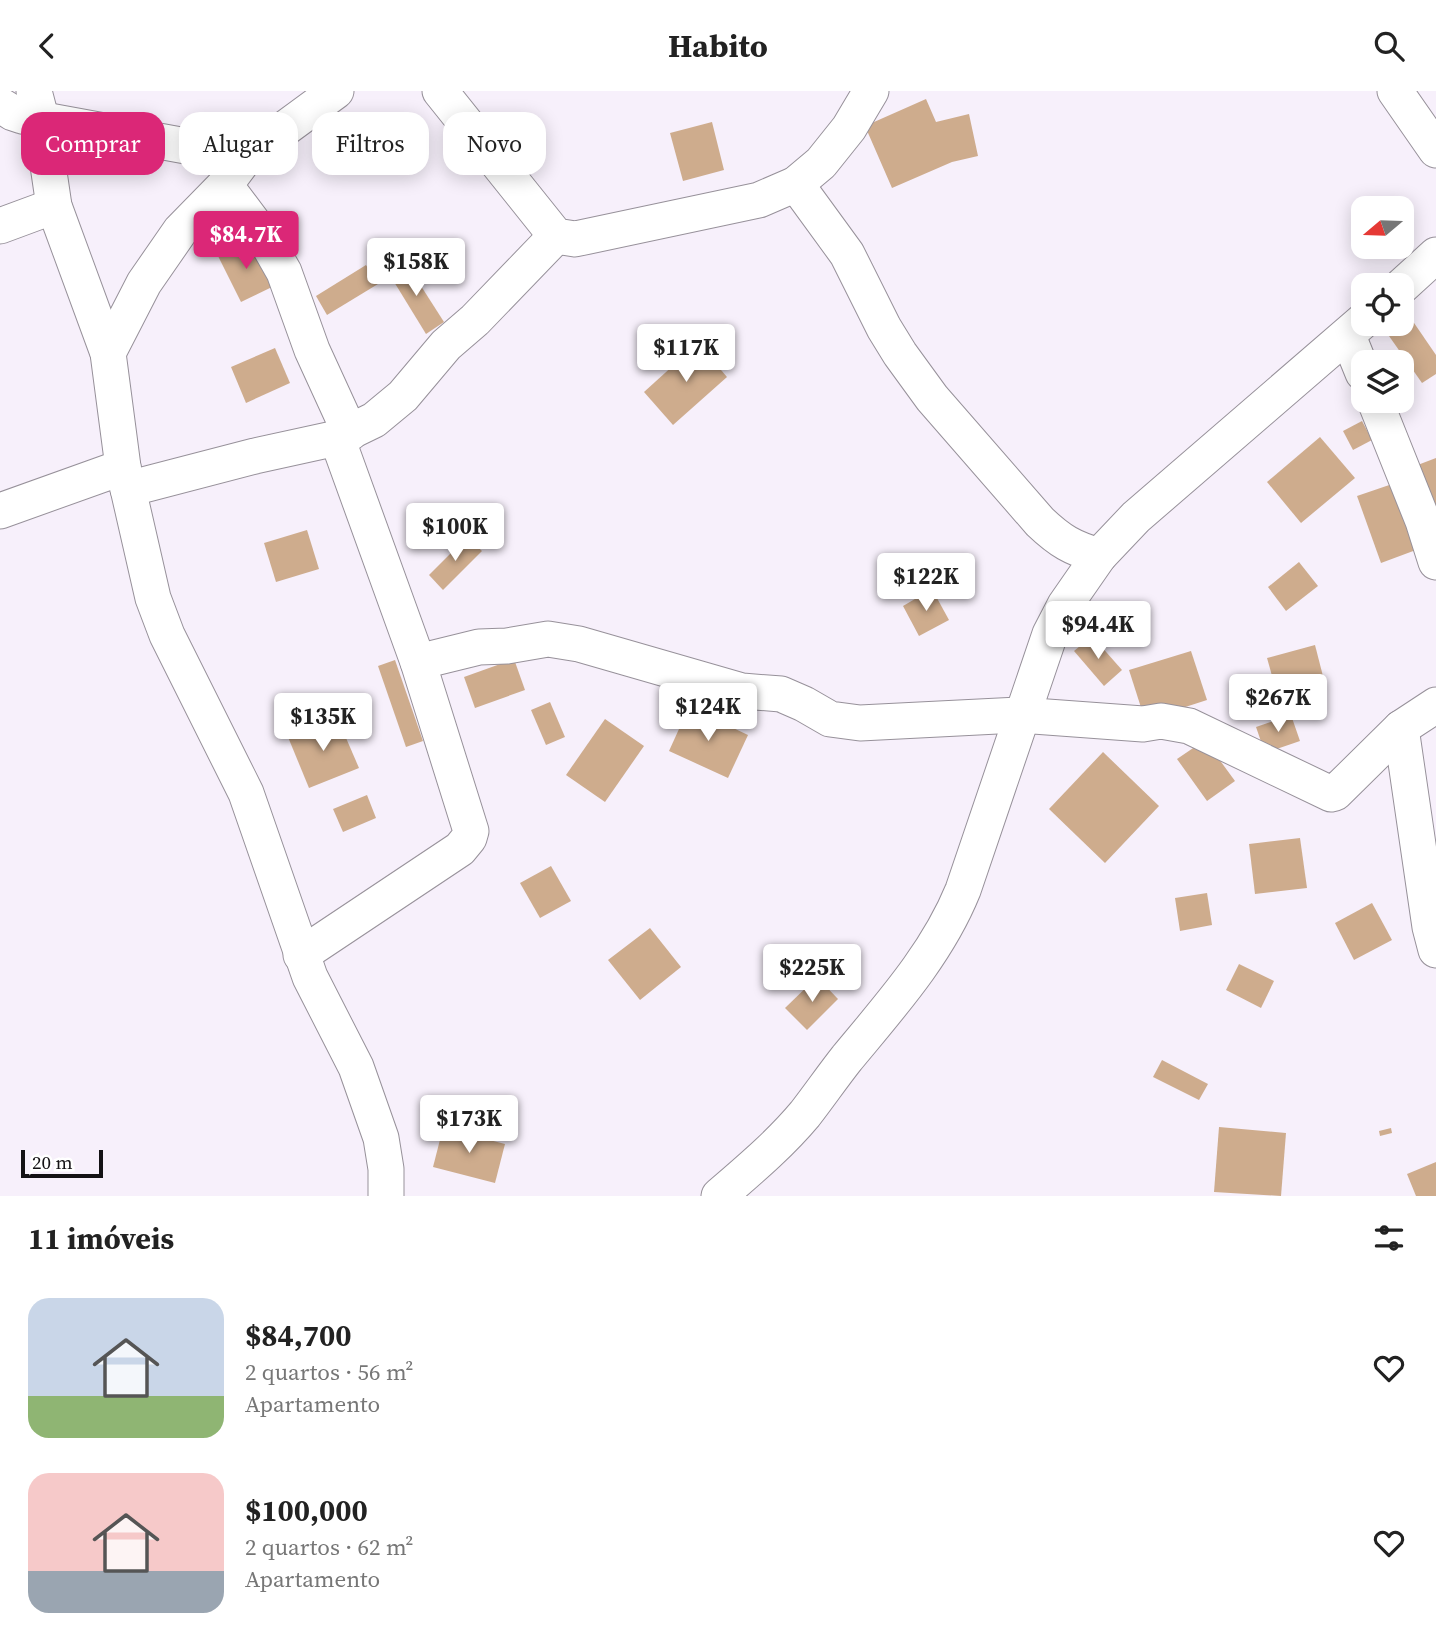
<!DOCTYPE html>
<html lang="pt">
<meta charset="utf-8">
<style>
body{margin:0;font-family:"Source Serif 4",serif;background:#f2f2f2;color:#222;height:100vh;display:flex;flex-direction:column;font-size:26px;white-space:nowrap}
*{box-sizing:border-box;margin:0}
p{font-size:23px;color:#767676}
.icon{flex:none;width:38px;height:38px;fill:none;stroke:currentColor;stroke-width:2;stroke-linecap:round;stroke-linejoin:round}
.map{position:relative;height:1105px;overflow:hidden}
.sheet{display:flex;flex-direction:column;background:#fff;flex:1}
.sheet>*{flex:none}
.hud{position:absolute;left:21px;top:21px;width:700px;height:63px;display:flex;gap:14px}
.needle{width:46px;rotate:251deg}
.tools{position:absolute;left:1351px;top:105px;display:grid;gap:14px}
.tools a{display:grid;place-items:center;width:63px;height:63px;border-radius:14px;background:#fff;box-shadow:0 4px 18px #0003;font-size:35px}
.scale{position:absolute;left:21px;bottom:18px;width:82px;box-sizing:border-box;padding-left:7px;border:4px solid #141215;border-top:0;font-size:19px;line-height:24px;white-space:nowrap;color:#141215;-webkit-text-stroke:5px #fff;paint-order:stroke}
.price{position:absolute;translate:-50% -60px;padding:0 16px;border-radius:7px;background:#fff;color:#222;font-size:23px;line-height:46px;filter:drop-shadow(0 2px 4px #0008)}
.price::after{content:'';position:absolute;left:50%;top:42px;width:21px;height:16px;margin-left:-10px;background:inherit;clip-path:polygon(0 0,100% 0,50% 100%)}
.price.selected{background:#db2777;color:#fff}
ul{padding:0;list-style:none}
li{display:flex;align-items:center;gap:21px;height:175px;padding:0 28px}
li span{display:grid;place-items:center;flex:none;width:196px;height:140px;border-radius:21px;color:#555}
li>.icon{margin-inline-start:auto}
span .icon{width:84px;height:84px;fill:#fffc;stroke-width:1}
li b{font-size:30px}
h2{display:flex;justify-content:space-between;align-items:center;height:84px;padding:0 28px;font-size:30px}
.tag{padding:0 24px;border-radius:21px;background:#fff;box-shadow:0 4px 18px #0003;font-size:24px;line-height:63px}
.tag.selected{background:#db2777;color:#fff}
header{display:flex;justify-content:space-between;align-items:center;height:91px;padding:0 28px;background:#fff;font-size:32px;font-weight:700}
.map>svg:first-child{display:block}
.building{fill:#ceac8d}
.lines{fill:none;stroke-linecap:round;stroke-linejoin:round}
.minor-casing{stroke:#97919a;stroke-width:37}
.minor{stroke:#fff;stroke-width:35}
</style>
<header><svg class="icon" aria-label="back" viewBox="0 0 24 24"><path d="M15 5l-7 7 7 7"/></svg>Habito<svg class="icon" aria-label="search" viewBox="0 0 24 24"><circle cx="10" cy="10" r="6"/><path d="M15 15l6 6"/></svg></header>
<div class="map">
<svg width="1436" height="1105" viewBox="0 0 1436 1105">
<rect width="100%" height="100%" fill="#f7f0fb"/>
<g class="building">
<path d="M 926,8 L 936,31 L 969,23 L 978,65 L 952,71 L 892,97 L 865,35 Z"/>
<path d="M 712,31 L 724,79 L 683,90 L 670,42 Z"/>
<path d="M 250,148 L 274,195 L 241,211 L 218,165 Z"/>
<path d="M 405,170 L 444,231 L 426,243 L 388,181 Z"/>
<path d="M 366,174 L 378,193 L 327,224 L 316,205 Z"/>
<path d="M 1412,229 L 1436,264 L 1436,283 L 1422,292 L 1389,245 Z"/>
<path d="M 698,252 L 727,286 L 673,334 L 644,301 Z"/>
<path d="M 275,257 L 290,292 L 246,312 L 231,276 Z"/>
<path d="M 1362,330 L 1372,349 L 1353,359 L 1343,340 Z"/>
<path d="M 1320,346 L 1355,387 L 1301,432 L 1267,391 Z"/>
<path d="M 1436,367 L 1436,430 L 1415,375 Z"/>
<path d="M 1401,390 L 1424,456 L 1381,472 L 1357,405 Z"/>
<path d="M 307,439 L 319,478 L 276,491 L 264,452 Z"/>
<path d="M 467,446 L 482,460 L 443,499 L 429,484 Z"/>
<path d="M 1299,471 L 1318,495 L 1286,520 L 1268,496 Z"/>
<path d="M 932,498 L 949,529 L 919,545 L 903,515 Z"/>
<path d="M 1092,545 L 1122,579 L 1104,595 L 1074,560 Z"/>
<path d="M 1315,554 L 1325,593 L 1278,606 L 1267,567 Z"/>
<path d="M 1191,560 L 1207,609 L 1145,629 L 1129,579 Z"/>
<path d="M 514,568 L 525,599 L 475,617 L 464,586 Z"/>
<path d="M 395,569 L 423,650 L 406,656 L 378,575 Z"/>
<path d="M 550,611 L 565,646 L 546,654 L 531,619 Z"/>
<path d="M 689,616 L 748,644 L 728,687 L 669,660 Z"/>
<path d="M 1291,624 L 1300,650 L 1265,662 L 1256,636 Z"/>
<path d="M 337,626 L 359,677 L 309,697 L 288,646 Z"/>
<path d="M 605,628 L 644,655 L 605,711 L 566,684 Z"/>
<path d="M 1205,649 L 1235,690 L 1207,710 L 1177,668 Z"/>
<path d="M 1103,661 L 1159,715 L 1105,772 L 1049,718 Z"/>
<path d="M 367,704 L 376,727 L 343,741 L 333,718 Z"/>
<path d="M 1300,747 L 1307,797 L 1255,803 L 1249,753 Z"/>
<path d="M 551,775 L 571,810 L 540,827 L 520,792 Z"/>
<path d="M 1207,802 L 1212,834 L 1180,840 L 1175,807 Z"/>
<path d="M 1372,812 L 1392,849 L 1354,869 L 1335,832 Z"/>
<path d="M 650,837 L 681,876 L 640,909 L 608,869 Z"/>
<path d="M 1239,873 L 1274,890 L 1261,917 L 1226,899 Z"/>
<path d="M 817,886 L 838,908 L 807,939 L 785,917 Z"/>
<path d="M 1162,969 L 1208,993 L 1199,1009 L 1153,986 Z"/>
<path d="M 1219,1036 L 1286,1042 L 1281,1105 L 1214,1101 Z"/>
<path d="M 443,1037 L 505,1053 L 495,1092 L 433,1076 Z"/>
<path d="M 1391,1037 L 1392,1042 L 1380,1045 L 1379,1040 Z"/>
<path d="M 1436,1071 L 1436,1105 L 1416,1105 L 1407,1083 Z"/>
</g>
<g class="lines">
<g class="minor-casing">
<g id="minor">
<path d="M 34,0 L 41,27 L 54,115 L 108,262 L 123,376 L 153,507 L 167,544 L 246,702 L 310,886 L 356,976 L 381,1047 L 386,1078 L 386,1105"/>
<path d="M 440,0 L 556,145 L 575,148 L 759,109 L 796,93 L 821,72 L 849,37 L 871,0"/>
<path d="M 1395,0 L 1436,59"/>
<path d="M 0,14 L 13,22 L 22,25 L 246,66"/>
<path d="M 796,93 L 847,163 L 884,237 L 900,263 L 932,307 L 1040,431 C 1060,450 1072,457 1099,465"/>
<path d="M 225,94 L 264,146 L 284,181 L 312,259 L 350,342"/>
<path d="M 0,135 L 54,115"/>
<path d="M 1402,195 L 1436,164"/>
<path d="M 1348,245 L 1363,282"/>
<path d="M 108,262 L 144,192 L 180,140 L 225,94 L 246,66 L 336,0"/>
<path d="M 1375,310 L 1423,430 L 1436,471"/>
<path d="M 128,398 L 255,365 L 337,347 L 374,329 L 403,305 L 446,254 L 475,229 L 556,145"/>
<path d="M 0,420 L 123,376"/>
<path d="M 418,571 L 479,556 L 507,555 L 548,548 L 579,553 L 742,600 L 781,603 L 804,613 L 830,628 L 860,632 L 1020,624 L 1143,633 L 1161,630 L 1189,635 L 1331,703 L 1335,702 L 1401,637 L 1436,614"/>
<path d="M 1401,637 L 1430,836 L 1436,859"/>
<path d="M 301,864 L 460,758 L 469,747 L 471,740 L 418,571 L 337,347"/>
<path d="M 719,1105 C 749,1079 779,1054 805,1023 C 819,1005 832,986 847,967 C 890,915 937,863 963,799 L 1050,543 L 1065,514 L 1099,465 L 1136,426 L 1363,230"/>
</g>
</g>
<use href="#minor" class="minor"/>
</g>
</svg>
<div class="tools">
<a><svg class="needle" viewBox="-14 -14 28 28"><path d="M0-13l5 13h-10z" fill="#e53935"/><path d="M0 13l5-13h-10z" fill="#767676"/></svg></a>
<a><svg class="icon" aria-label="locate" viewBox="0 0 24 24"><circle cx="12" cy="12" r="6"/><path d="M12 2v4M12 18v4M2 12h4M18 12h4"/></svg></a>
<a><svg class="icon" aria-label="layers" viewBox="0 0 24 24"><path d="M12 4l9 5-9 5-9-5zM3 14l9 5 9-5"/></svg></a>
</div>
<div class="scale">20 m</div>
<b class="price selected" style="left:246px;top:180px">$84.7K</b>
<b class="price" style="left:416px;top:207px">$158K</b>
<b class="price" style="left:686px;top:293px">$117K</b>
<b class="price" style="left:455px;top:472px">$100K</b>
<b class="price" style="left:926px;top:522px">$122K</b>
<b class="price" style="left:1098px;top:570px">$94.4K</b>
<b class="price" style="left:1278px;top:643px">$267K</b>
<b class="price" style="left:708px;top:652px">$124K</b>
<b class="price" style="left:323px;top:662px">$135K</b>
<b class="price" style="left:812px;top:913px">$225K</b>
<b class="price" style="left:469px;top:1064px">$173K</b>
<div class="hud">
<a class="tag selected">Comprar</a>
<a class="tag">Alugar</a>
<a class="tag">Filtros</a>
<a class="tag">Novo</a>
</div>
</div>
<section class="sheet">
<h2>11 imóveis<svg class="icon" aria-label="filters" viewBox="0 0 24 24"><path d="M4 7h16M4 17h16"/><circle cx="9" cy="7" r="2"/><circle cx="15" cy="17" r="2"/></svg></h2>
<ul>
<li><span style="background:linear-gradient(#c9d6e8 70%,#8fb573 0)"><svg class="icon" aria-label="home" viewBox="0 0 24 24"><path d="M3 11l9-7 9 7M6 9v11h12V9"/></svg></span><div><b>$84,700</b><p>2 quartos · 56 m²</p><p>Apartamento</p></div><svg class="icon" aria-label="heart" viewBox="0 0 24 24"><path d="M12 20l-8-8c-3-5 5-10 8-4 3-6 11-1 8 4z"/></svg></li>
<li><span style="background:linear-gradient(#f6c9c9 70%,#9aa5b1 0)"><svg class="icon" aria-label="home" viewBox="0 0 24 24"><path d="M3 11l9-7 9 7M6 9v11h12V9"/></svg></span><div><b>$100,000</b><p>2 quartos · 62 m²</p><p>Apartamento</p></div><svg class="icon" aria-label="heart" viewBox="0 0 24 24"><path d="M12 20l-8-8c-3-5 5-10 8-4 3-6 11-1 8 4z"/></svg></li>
</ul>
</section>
